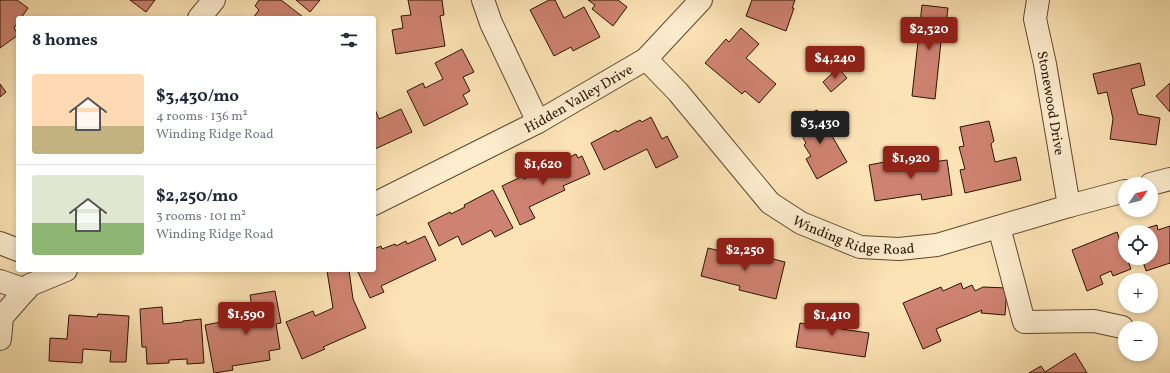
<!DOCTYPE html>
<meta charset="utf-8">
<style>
body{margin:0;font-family:Vollkorn,serif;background:#f6f6f7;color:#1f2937;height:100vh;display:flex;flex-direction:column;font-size:15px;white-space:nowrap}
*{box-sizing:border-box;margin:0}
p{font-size:13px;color:#747a83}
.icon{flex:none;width:22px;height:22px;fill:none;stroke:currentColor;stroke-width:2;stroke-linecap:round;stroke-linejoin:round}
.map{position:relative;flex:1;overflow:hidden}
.details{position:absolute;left:16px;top:16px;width:360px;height:256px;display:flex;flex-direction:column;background:#fff;border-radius:4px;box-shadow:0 2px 6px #0003}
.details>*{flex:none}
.needle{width:26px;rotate:56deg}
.tools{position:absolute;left:1118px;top:177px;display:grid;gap:8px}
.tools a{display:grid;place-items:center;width:40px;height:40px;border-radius:50%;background:#fff;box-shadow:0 2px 6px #0003;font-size:20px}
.price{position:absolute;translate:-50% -34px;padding:0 9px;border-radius:4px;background:#8f2418;color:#fff;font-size:13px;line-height:26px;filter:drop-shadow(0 1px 2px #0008)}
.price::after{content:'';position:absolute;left:50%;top:24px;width:12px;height:9px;margin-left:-6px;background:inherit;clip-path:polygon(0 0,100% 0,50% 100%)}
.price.selected{background:#222;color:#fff}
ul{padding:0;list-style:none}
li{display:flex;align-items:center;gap:12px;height:100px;padding:0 16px}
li+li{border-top:1px solid #e0e1e3}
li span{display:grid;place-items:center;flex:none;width:112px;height:80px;border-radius:4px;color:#555}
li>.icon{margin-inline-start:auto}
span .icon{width:48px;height:48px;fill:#fffc;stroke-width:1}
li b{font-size:17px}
h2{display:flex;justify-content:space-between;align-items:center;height:48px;padding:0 16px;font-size:17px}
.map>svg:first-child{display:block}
.building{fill:#ce8271;stroke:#2b1400}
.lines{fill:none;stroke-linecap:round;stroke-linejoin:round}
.minor-casing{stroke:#5f482d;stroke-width:24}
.minor{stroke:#fdedcf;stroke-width:22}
.labels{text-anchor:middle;stroke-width:3;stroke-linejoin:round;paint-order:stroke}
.street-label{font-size:14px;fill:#2b1400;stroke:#fdedcf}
</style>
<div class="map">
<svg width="1170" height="373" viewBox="0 0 1170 373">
<rect width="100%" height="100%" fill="#fce3b5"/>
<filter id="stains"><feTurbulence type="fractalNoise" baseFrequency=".005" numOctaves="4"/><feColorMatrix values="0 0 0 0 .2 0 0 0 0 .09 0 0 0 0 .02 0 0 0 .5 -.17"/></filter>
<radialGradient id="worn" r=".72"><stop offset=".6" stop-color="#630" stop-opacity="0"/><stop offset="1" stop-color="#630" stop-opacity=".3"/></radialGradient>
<g class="building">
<path d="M 0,0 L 17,0 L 28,8 L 21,18 L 18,18 L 18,22 L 14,28 L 18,35 L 0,48 Z"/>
<path d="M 130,0 L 155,0 L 146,12 Z"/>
<path d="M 259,0 L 281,0 L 303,17 L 302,18 L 253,18 L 259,10 L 255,6 Z"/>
<path d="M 296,0 L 320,0 L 310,12 Z"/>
<path d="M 408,0 L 442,0 L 444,15 L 440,16 L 445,46 L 396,54 L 392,30 L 403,28 L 401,16 L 411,15 Z"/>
<path d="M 549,0 L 555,0 L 564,18 L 584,7 L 600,37 L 573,51 L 571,47 L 554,56 L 530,10 Z"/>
<path d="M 588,0 L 618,0 L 627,7 L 613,26 L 592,9 L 595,5 Z"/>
<path d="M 752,0 L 795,0 L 792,8 L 794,8 L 786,31 L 746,16 Z"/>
<path d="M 922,5 L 948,8 L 945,32 L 942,32 L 935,99 L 912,96 Z"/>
<path d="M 741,28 L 759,44 L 746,58 L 776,84 L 759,103 L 745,91 L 742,94 L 705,63 L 726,39 L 729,42 Z"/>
<path d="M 462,49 L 474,72 L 463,77 L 470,91 L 463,95 L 468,104 L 424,126 L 407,91 L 423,83 L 425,88 L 443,79 L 435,63 Z"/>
<path d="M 1140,63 L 1145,85 L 1131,89 L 1138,114 L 1160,118 L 1156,145 L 1110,139 L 1113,119 L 1107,92 L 1098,94 L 1093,74 Z"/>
<path d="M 838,68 L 847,78 L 831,92 L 823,82 Z"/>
<path d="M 1170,83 L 1170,112 L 1156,96 Z"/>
<path d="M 0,84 L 6,92 L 0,97 Z"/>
<path d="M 374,107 L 379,119 L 401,109 L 412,132 L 375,149 Z"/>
<path d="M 817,110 L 847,162 L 817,179 L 806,159 L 811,156 L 804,145 L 806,143 L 794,122 Z"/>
<path d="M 651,117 L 662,139 L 667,136 L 678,157 L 656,168 L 647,149 L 604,170 L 591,143 L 616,130 L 617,132 L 640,120 L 642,122 Z"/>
<path d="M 989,121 L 994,141 L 991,144 L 995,162 L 1016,157 L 1021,180 L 965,193 L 960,170 L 965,169 L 959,147 L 964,146 L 960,127 Z"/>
<path d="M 576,154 L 578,158 L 582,156 L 590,174 L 563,186 L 565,190 L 529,207 L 535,218 L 520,225 L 502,186 L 523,176 L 524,179 Z"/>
<path d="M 895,160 L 897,167 L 947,160 L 952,195 L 922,200 L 921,194 L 875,201 L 869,165 Z"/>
<path d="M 493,190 L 513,228 L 495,237 L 491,230 L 462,245 L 458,236 L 439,246 L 428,223 L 450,212 L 451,214 L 465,207 L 464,205 Z"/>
<path d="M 1157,225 L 1158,230 L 1170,226 L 1170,263 L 1146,271 L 1142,258 L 1151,258 L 1151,232 L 1134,232 Z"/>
<path d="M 1117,232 L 1125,254 L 1125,258 L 1127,258 L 1131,269 L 1113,276 L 1111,271 L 1100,276 L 1103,284 L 1087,291 L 1072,250 Z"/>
<path d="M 425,236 L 436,260 L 381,286 L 384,292 L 370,298 L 357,270 L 374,270 L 374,249 L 381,246 L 382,249 L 395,244 L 396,246 L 406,241 L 407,244 Z"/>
<path d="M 708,248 L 764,262 L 765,257 L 785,262 L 776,299 L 739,290 L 740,286 L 701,276 Z"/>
<path d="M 334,270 L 349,270 L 353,299 L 366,328 L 323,347 L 325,349 L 302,359 L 286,322 L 313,311 L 315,316 L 333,308 L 327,271 Z"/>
<path d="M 961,283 L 963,289 L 972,285 L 975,291 L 983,287 L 1007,288 L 1005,315 L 981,313 L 982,310 L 936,329 L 941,341 L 923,349 L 903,303 L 941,287 L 943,291 Z"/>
<path d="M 275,291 L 281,323 L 276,324 L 280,349 L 269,351 L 270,360 L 232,366 L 233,370 L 214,373 L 205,325 L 242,318 L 243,323 L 254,321 L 250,295 Z"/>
<path d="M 162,307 L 163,324 L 183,322 L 183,321 L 201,319 L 204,363 L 187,364 L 187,359 L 169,360 L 169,363 L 147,364 L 146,347 L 142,347 L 140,309 Z"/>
<path d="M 818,313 L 842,316 L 841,329 L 869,333 L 865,357 L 796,347 L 800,323 L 816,326 Z"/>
<path d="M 98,314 L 129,316 L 126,362 L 110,362 L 111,351 L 83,349 L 82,363 L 49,361 L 50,338 L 67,339 L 69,315 L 97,317 Z"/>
<path d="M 1075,353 L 1087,373 L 1029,373 L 1041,366 L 1045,372 Z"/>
</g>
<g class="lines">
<g class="minor-casing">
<g id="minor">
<path d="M 483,0 L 491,23 L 538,122"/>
<path id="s1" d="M 1038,0 L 1035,19 L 1045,64 L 1069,206"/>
<path d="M 199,18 L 214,0"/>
<path id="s2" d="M 646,59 L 678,92 L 770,203 L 801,223 L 860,247 L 899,249 L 937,245 L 1069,206 L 1125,191"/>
<path d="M 1151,184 L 1170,179"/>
<path id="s3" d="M 374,204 L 538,122 L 646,59 L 701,0"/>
<path d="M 999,227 L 1024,322 L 1094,321 L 1122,327"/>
<path d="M 0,243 L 18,250"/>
<path d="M 0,281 L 26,290"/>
<path d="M 0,339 L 2,317 L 30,285 L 66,270"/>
</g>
</g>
<use href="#minor" class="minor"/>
</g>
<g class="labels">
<g class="street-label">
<text dy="5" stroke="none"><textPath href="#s3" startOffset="230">Hidden Valley Drive</textPath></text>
<text dy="5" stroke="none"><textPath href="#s1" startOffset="105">Stonewood Drive</textPath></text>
<text dy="5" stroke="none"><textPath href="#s2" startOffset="282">Winding Ridge Road</textPath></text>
</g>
</g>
<rect width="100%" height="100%" filter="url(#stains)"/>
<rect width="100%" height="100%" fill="url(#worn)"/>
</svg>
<div class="tools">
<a><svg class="needle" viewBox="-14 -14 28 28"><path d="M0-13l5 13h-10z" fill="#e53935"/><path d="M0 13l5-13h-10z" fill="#747a83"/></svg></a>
<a><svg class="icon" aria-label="locate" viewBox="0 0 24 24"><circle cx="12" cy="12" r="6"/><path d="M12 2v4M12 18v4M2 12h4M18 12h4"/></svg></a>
<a>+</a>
<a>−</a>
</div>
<b class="price" style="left:929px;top:51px">$2,320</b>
<b class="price" style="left:835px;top:80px">$4,240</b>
<b class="price selected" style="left:820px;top:145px">$3,430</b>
<b class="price" style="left:911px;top:180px">$1,920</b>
<b class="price" style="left:543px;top:186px">$1,620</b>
<b class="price" style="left:745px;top:272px">$2,250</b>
<b class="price" style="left:246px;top:336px">$1,590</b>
<b class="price" style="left:832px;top:337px">$1,410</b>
<section class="details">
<h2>8 homes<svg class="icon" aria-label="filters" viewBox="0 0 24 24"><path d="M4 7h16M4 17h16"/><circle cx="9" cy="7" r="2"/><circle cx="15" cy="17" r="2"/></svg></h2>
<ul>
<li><span style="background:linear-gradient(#ffd9b3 65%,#c2b280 0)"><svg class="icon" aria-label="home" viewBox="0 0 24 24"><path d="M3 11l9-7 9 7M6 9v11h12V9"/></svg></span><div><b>$3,430/mo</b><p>4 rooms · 136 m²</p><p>Winding Ridge Road</p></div></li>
<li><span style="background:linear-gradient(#dfe7d0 60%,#8fb573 0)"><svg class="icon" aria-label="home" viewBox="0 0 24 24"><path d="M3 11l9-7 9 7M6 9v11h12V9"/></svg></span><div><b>$2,250/mo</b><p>3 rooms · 101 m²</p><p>Winding Ridge Road</p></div></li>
</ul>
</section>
</div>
